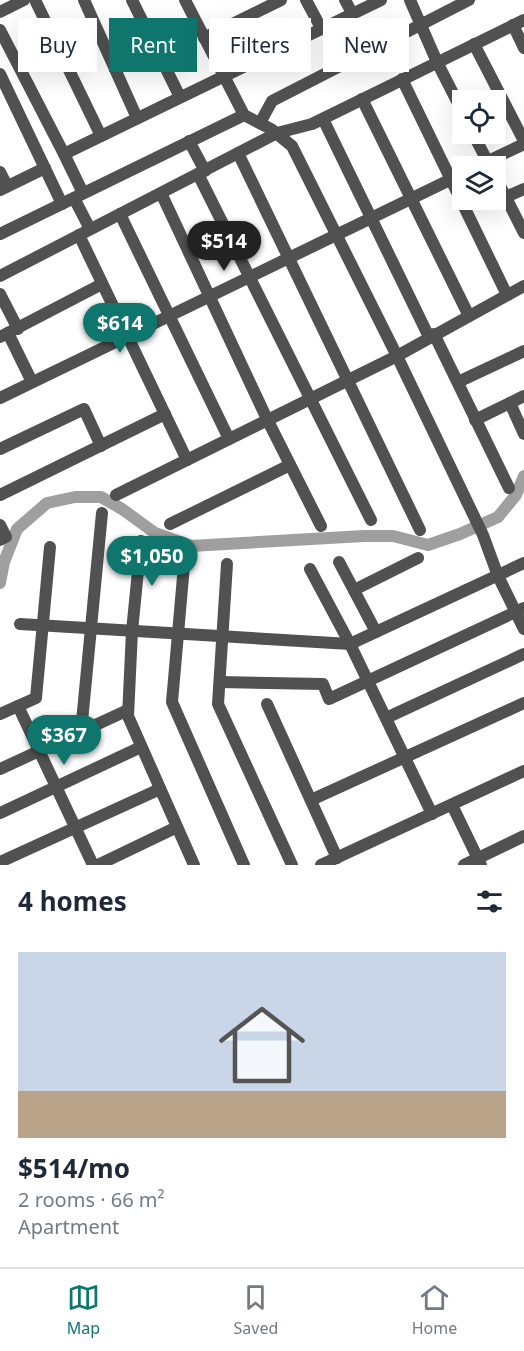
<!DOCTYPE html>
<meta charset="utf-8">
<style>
body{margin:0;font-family:"Noto Sans",sans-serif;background:#f6f6f7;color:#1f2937;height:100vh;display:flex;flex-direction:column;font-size:22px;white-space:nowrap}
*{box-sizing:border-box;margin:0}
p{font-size:20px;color:#747a83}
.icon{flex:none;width:33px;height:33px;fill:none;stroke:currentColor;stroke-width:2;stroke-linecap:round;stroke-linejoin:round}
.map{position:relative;height:865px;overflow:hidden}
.sheet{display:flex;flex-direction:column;background:#fff;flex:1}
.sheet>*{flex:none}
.top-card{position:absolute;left:18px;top:18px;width:489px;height:54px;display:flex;gap:12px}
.tools{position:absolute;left:452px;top:90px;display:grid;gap:12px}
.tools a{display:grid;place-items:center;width:54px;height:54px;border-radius:0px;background:#fff;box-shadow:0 6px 24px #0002;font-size:30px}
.price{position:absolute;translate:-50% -51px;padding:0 14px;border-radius:21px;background:#0f766e;color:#fff;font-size:20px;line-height:39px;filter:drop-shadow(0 2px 3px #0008)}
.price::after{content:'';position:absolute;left:50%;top:36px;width:18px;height:14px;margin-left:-9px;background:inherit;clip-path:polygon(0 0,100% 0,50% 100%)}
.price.on{background:#222;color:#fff}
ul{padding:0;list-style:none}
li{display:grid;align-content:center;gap:12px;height:318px;padding:0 18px}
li+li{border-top:2px solid #e0e1e3}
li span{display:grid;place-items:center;height:186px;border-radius:0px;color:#555}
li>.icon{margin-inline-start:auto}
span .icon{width:108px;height:108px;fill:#fffc;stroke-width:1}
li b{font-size:26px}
h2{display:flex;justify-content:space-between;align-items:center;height:72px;padding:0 18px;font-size:26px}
.tag{padding:0 21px;border-radius:0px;background:#fff;box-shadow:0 6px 24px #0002;font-size:21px;line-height:54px}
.tag.on{background:#0f766e;color:#fff}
.menu{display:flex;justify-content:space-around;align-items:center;height:84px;border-top:2px solid #e0e1e3;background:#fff;font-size:16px;color:#747a83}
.menu a{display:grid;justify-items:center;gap:3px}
.menu .on{color:#0f766e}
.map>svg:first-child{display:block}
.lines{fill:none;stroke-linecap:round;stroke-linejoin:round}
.canal{stroke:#9f9f9f;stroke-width:12}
.minor{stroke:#515151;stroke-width:12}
</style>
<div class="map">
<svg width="524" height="865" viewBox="0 0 524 865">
<rect width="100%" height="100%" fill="#fff"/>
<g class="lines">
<path class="canal" d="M 0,583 L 4,562 L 17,529 L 47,503 L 75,497 L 101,497 L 122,509 L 155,533 L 191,546 L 364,536 L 393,536 L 428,545 L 460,534 L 498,517 L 516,495 L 524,476"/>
<g class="minor">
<path d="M 35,0 L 101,136"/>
<path d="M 84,0 L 137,118"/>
<path d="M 132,0 L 180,97"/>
<path d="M 185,0 L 244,115 L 271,129 L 292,146 L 397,356 L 483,535 L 498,576 L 524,629"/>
<path d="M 306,0 L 321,28"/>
<path d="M 345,0 L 352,13"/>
<path d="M 410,0 L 437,62 L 462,111"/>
<path d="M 0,12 L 24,0"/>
<path d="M 513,25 L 524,48"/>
<path d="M 0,30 L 64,154"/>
<path d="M 204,38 L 281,0"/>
<path d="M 474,44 L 524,141"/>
<path d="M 0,74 L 62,204"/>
<path d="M 402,79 L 507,295"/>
<path d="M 362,99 L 469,316"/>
<path d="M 323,119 L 429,337"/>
<path d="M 260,123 L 272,101 L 469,0"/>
<path d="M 473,134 L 490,166"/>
<path d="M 189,141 L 205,171"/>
<path d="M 238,153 L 420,530"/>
<path d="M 478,166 L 524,144"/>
<path d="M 0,172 L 7,186"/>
<path d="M 198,174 L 371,520"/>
<path d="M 495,176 L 524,233"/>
<path d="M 0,190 L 45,168"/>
<path d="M 83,193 L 64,154 L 381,0"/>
<path d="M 161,193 L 267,419 L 321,526"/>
<path d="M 506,197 L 524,189"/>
<path d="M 74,198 L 90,229"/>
<path d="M 120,214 L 229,439"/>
<path d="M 0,234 L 244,115"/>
<path d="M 79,235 L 187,460"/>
<path d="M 0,276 L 277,133 L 312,124 L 524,20"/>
<path d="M 0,294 L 18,329"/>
<path d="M 8,333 L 32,382"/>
<path d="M 434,334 L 509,488"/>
<path d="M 0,337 L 102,284"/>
<path d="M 458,382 L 524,351"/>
<path d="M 0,398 L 462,174"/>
<path d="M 510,403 L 524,434"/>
<path d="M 475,420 L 524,396"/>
<path d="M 0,449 L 84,409 L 101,446"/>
<path d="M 0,495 L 165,414"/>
<path d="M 116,495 L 397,356 L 524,286"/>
<path d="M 170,524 L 290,465"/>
<path d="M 0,525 L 6,537 L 0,540"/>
<path d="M 141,541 L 132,631 L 128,716 L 194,865"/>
<path d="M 185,554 L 172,702 L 244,865"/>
<path d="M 339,562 L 376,632"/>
<path d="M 227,564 L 218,704 L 292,865"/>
<path d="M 310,569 L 350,644 L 432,814"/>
<path d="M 354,590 L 418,558"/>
<path d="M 20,624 L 350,644 L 524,563"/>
<path d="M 220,682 L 323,684 L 329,699 L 524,608"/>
<path d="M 267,704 L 337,858"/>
<path d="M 18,706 L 93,865"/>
<path d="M 0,714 L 36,698 L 50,547"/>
<path d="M 386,718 L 524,654"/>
<path d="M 81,732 L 102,513"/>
<path d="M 0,769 L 128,710"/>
<path d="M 311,800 L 524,703"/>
<path d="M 452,805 L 481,865"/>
<path d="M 0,813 L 141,747"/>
<path d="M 0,862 L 160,789"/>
<path d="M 98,865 L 177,827"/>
<path d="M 321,865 L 524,771"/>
<path d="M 464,865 L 524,836"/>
</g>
</g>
</svg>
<div class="tools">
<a><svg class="icon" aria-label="locate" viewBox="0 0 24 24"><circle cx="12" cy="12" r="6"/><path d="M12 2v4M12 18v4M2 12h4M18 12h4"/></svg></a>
<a><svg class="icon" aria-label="layers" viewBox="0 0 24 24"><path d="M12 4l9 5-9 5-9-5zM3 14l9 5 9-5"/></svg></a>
</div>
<b class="price on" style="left:224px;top:272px">$514</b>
<b class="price" style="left:120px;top:354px">$614</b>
<b class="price" style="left:152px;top:587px">$1,050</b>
<b class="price" style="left:64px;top:766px">$367</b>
<div class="top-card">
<a class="tag">Buy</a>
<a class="tag on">Rent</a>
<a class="tag">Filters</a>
<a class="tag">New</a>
</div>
</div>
<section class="sheet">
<h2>4 homes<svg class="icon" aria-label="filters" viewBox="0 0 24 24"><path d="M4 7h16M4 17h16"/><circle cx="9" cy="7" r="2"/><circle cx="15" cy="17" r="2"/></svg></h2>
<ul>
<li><span style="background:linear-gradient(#c9d6e8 75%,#b9a48a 0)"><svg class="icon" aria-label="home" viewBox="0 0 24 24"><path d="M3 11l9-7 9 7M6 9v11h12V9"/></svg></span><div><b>$514/mo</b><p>2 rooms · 66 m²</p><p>Apartment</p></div></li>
</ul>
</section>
<nav class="menu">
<a class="on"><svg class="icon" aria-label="map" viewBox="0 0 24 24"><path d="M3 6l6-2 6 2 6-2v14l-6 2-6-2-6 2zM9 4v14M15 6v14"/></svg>Map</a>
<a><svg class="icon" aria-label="saved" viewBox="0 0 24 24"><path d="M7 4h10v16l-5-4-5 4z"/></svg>Saved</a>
<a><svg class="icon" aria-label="home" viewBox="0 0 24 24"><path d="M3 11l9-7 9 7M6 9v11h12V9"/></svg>Home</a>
</nav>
